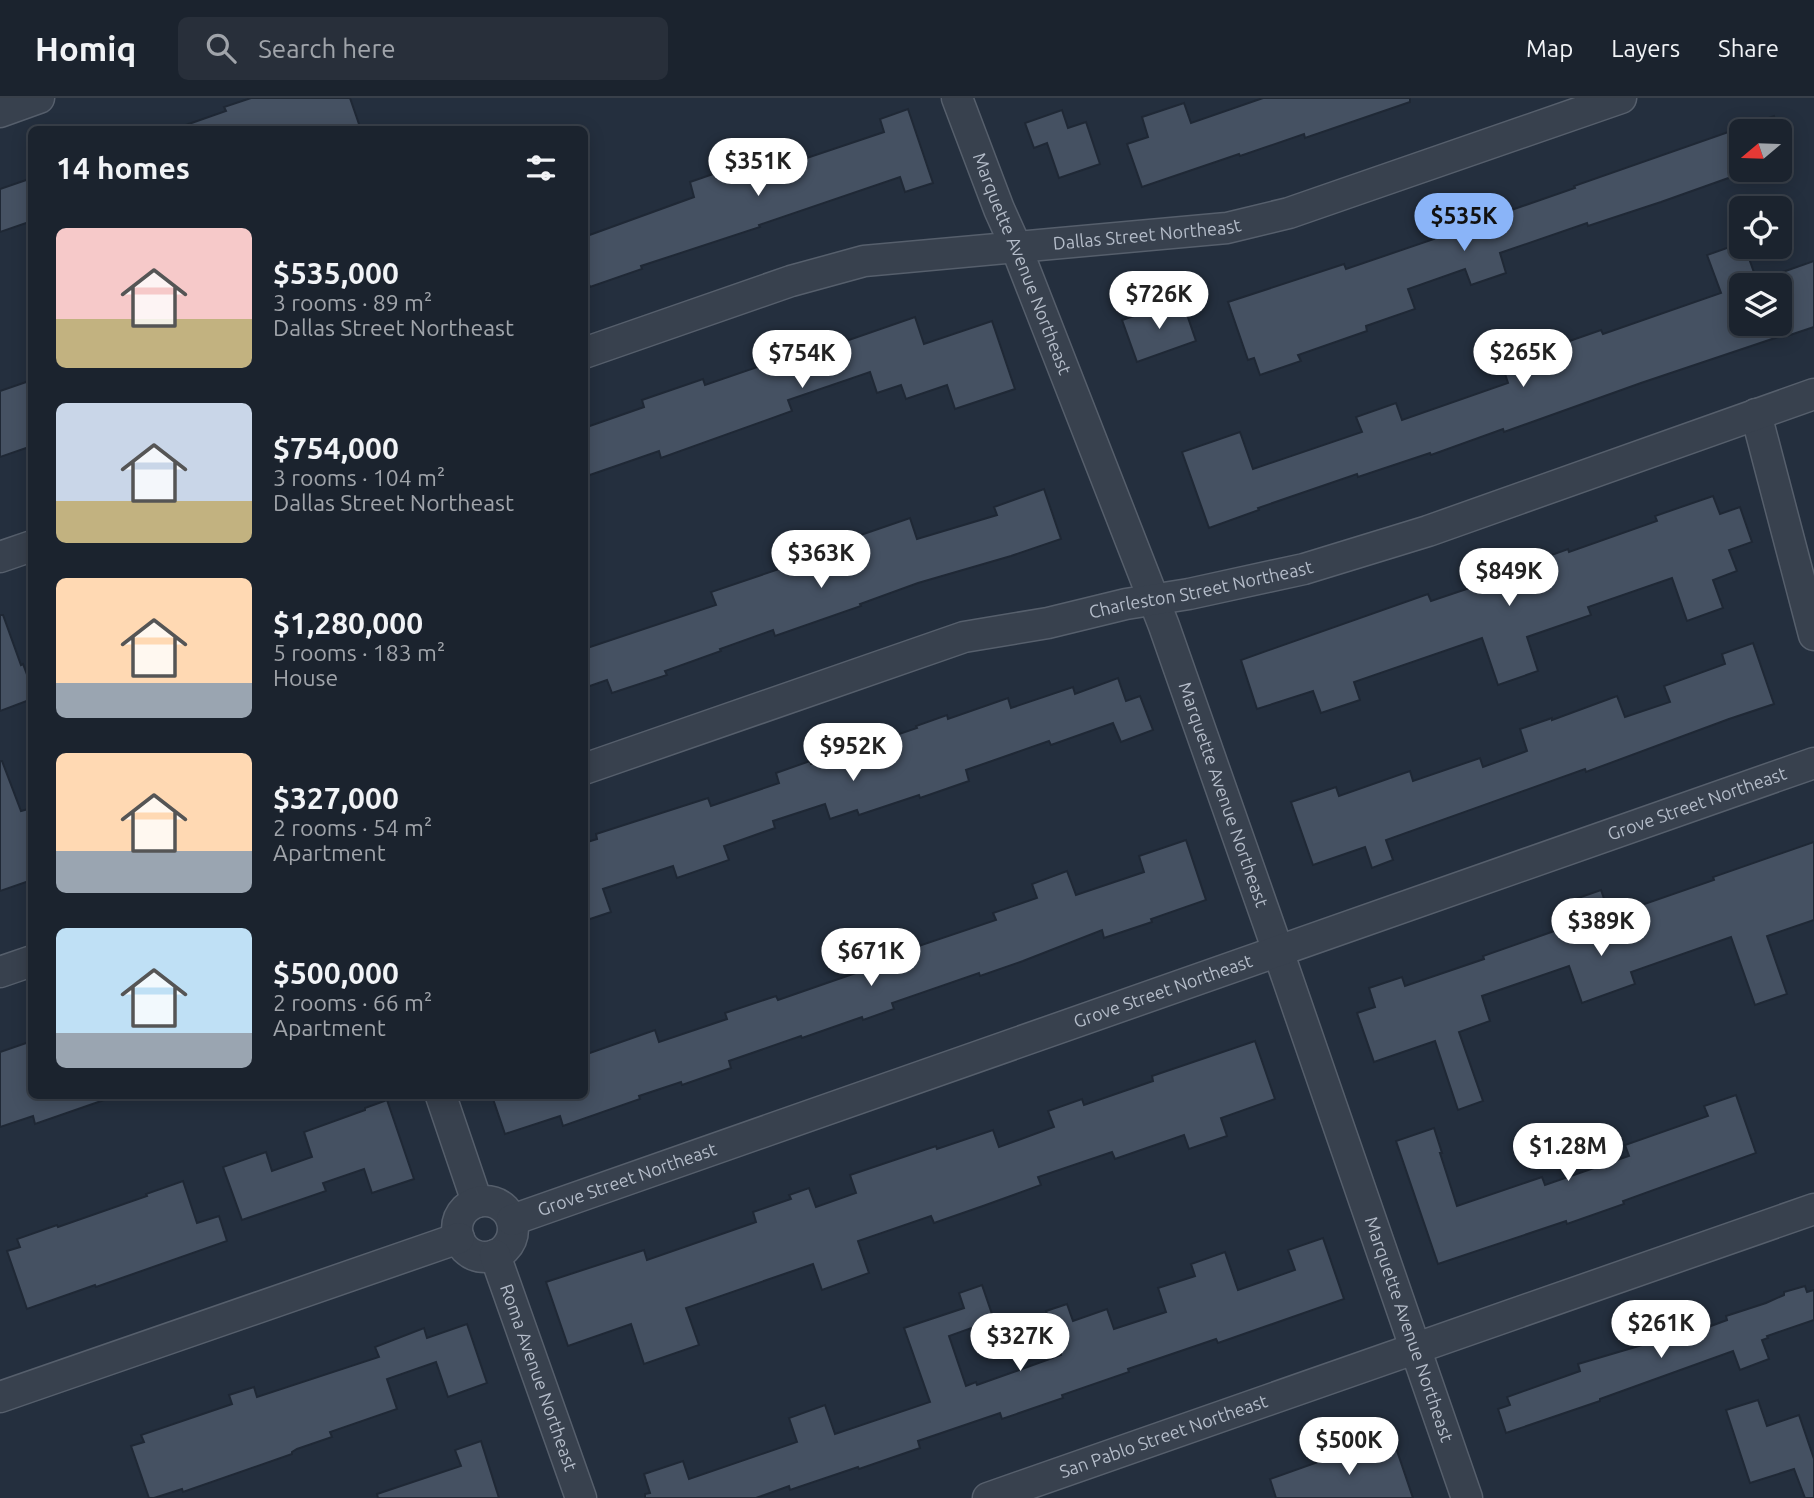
<!DOCTYPE html>
<meta charset="utf-8">
<style>
body{margin:0;font-family:Ubuntu,sans-serif;background:#282f3a;color:#f1f3f6;height:100vh;display:flex;flex-direction:column;font-size:26px;white-space:nowrap}
*{box-sizing:border-box;margin:0}
p{font-size:23px;color:#a0a4aa}
.icon{flex:none;width:38px;height:38px;fill:none;stroke:currentColor;stroke-width:2;stroke-linecap:round;stroke-linejoin:round}
.map{position:relative;flex:1;overflow:hidden}
.side{position:absolute;left:28px;top:28px;width:560px;height:973px;display:flex;flex-direction:column;background:#1b232e;border-radius:10px;box-shadow:0 4px 18px #0003,0 0 0 2px #39404a}
.side>*{flex:none}
.needle{width:46px;rotate:251deg}
.controls{position:absolute;left:1729px;top:21px;display:grid;gap:14px}
.controls a{display:grid;place-items:center;width:63px;height:63px;border-radius:10px;background:#1b232e;box-shadow:0 4px 18px #0003,0 0 0 2px #39404a;font-size:35px}
.price{position:absolute;translate:-50% -60px;padding:0 16px;border-radius:24px;background:#fff;color:#222;font-size:23px;line-height:46px;filter:drop-shadow(0 2px 4px #0008)}
.price::after{content:'';position:absolute;left:50%;top:42px;width:21px;height:16px;margin-left:-10px;background:inherit;clip-path:polygon(0 0,100% 0,50% 100%)}
.price.selected{background:#8ab4f8;color:#111}
ul{padding:0;list-style:none}
li{display:flex;align-items:center;gap:21px;height:175px;padding:0 28px}
li span{display:grid;place-items:center;flex:none;width:196px;height:140px;border-radius:10px;color:#555}
li>.icon{margin-inline-start:auto}
span .icon{width:84px;height:84px;fill:#fffc;stroke-width:1}
li b{font-size:30px}
h2{display:flex;justify-content:space-between;align-items:center;height:84px;padding:0 28px;font-size:30px}
header{display:flex;align-items:center;gap:42px;box-sizing:border-box;height:98px;padding:0 35px;background:#1b232e;border-bottom:2px solid #39404a}
header strong{font-size:33px}
nav{display:flex;gap:38px;margin-inline-start:auto;font-size:24px}
.search{width:490px;height:63px;background:#282f3a;display:flex;align-items:center;gap:18px;box-sizing:border-box;padding:0 24px;border-radius:10px;color:#a0a4aa;font-size:26px}
.map>svg:first-child{display:block}
.building{fill:#455162;stroke:#1f2835;stroke-width:2;fill-rule:evenodd}
.lines{fill:none;stroke-linecap:round;stroke-linejoin:round}
.minor-casing{stroke:#565f6c;stroke-width:33}
.minor{stroke:#38414e;stroke-width:30}
.labels{text-anchor:middle;stroke-width:7;stroke-linejoin:round;paint-order:stroke}
.street-label{font-size:18px;fill:#b4bcc9;stroke:#1d2633}
</style>
<header>
<strong>Homiq</strong>
<div class="search"><svg class="icon" aria-label="search" viewBox="0 0 24 24"><circle cx="10" cy="10" r="6"/><path d="M15 15l6 6"/></svg>Search here</div>
<nav><a>Map</a><a>Layers</a><a>Share</a></nav>
</header>
<div class="map">
<svg width="1814" height="1400" viewBox="0 0 1814 1400">
<rect width="100%" height="100%" fill="#242f3e"/>
<g class="building">
<path d="M 251,0 L 350,0 L 361,32 L 184,32 L 183,28 L 226,13 L 224,9 Z"/>
<path d="M 1263,0 L 1410,0 L 1410,4 L 1305,40 L 1304,36 L 1240,58 L 1239,56 L 1142,89 L 1127,46 L 1148,39 L 1142,19 L 1184,5 L 1191,25 Z"/>
<path d="M 908,11 L 933,85 L 905,94 L 900,79 L 759,127 L 760,129 L 641,168 L 642,171 L 590,189 L 584,173 L 584,139 L 694,99 L 690,84 L 748,64 L 746,59 L 786,45 L 792,65 L 884,34 L 880,21 Z"/>
<path d="M 1062,12 L 1068,30 L 1086,24 L 1100,66 L 1059,80 L 1047,45 L 1034,50 L 1025,25 Z"/>
<path d="M 1774,18 L 1779,33 L 1741,33 L 1741,72 L 1751,72 L 1661,104 L 1588,128 L 1587,125 L 1500,155 L 1506,175 L 1471,187 L 1465,171 L 1408,191 L 1415,211 L 1366,228 L 1367,233 L 1298,257 L 1301,263 L 1260,277 L 1254,260 L 1248,262 L 1228,204 L 1344,166 L 1346,171 L 1434,141 L 1433,139 L 1575,90 L 1574,88 Z"/>
<path d="M 32,80 L 32,123 L 0,134 L 0,91 Z"/>
<path d="M 1741,145 L 1741,149 L 1745,149 L 1757,183 L 1814,163 L 1814,229 L 1784,239 L 1784,237 L 1641,285 L 1504,334 L 1503,331 L 1431,357 L 1430,355 L 1358,379 L 1357,376 L 1258,410 L 1259,412 L 1209,430 L 1182,354 L 1240,334 L 1253,371 L 1362,334 L 1356,319 L 1396,305 L 1402,322 L 1508,285 L 1501,264 L 1537,252 L 1538,254 L 1601,232 L 1603,236 L 1721,195 L 1707,157 ZM 1741,187 L 1780,187 L 1780,226 L 1741,226 Z"/>
<path d="M 1182,202 L 1196,243 L 1137,264 L 1122,222 Z"/>
<path d="M 915,219 L 924,246 L 992,223 L 1015,291 L 955,311 L 947,287 L 906,301 L 901,287 L 877,295 L 870,274 L 788,302 L 792,313 L 661,360 L 659,353 L 584,379 L 584,330 L 644,309 L 642,302 L 703,281 L 705,287 L 775,263 L 775,265 L 845,241 L 846,243 Z"/>
<path d="M 32,282 L 32,348 L 0,359 L 0,293 Z"/>
<path d="M 1044,391 L 1061,441 L 1011,458 L 918,485 L 860,506 L 861,508 L 775,538 L 773,532 L 720,551 L 721,553 L 665,573 L 667,577 L 612,595 L 607,582 L 584,590 L 584,551 L 716,507 L 711,494 L 850,447 L 849,441 L 910,420 L 917,441 L 997,417 L 994,409 Z"/>
<path d="M 1713,398 L 1720,416 L 1740,409 L 1752,444 L 1729,452 L 1737,473 L 1713,482 L 1723,510 L 1687,523 L 1672,480 L 1588,509 L 1591,517 L 1527,539 L 1538,573 L 1498,587 L 1482,540 L 1354,584 L 1360,602 L 1321,615 L 1313,593 L 1257,611 L 1241,562 L 1428,496 L 1431,503 L 1514,475 L 1513,471 L 1568,451 L 1569,454 L 1657,423 L 1655,418 Z"/>
<path d="M 0,517 L 3,517 L 21,567 L 23,566 L 32,590 L 32,601 L 0,613 Z"/>
<path d="M 1753,545 L 1774,606 L 1729,621 L 1586,674 L 1585,671 L 1386,742 L 1393,762 L 1372,770 L 1365,749 L 1313,767 L 1291,704 L 1336,689 L 1339,698 L 1410,673 L 1413,683 L 1480,660 L 1483,669 L 1527,653 L 1520,631 L 1552,620 L 1552,622 L 1617,598 L 1625,619 L 1670,604 L 1664,588 L 1725,566 L 1722,556 Z"/>
<path d="M 1118,580 L 1126,603 L 1140,598 L 1153,632 L 1121,644 L 1113,625 L 1051,647 L 1049,643 L 966,672 L 969,683 L 920,700 L 919,697 L 859,717 L 857,712 L 830,721 L 825,706 L 773,723 L 775,730 L 724,748 L 729,762 L 677,780 L 673,768 L 603,791 L 611,814 L 584,823 L 584,745 L 597,741 L 596,736 L 708,700 L 711,708 L 779,685 L 776,675 L 810,663 L 811,666 L 917,630 L 916,628 L 947,617 L 948,621 L 1008,600 L 1011,610 L 1073,589 L 1075,596 Z"/>
<path d="M 0,663 L 2,663 L 21,713 L 32,710 L 32,782 L 0,793 Z"/>
<path d="M 1186,742 L 1206,802 L 1151,821 L 1152,824 L 1104,840 L 1102,832 L 1023,863 L 980,878 L 979,875 L 892,905 L 894,911 L 863,922 L 862,919 L 802,940 L 801,938 L 729,963 L 731,970 L 682,987 L 681,984 L 639,998 L 640,1001 L 563,1028 L 560,1018 L 505,1036 L 492,998 L 584,998 L 584,957 L 655,932 L 659,944 L 727,921 L 725,915 L 776,898 L 778,902 L 867,871 L 864,861 L 893,851 L 895,856 L 996,822 L 993,815 L 1037,800 L 1032,786 L 1067,773 L 1076,797 L 1144,774 L 1139,758 Z"/>
<path d="M 1814,744 L 1814,822 L 1767,838 L 1787,896 L 1755,907 L 1731,839 L 1631,874 L 1635,886 L 1582,905 L 1569,868 L 1482,898 L 1490,923 L 1459,934 L 1483,1003 L 1458,1012 L 1435,943 L 1374,964 L 1357,915 L 1375,909 L 1369,890 L 1402,879 L 1405,888 L 1484,861 L 1483,858 L 1586,822 L 1578,800 L 1601,792 L 1610,818 L 1714,782 L 1713,779 Z"/>
<path d="M 32,943 L 32,998 L 107,998 L 107,1001 L 35,1026 L 33,1018 L 0,1029 L 0,954 Z"/>
<path d="M 1255,943 L 1275,1001 L 1221,1020 L 1227,1038 L 1189,1051 L 1184,1037 L 1115,1061 L 1112,1054 L 1038,1079 L 1041,1087 L 983,1108 L 934,1125 L 931,1118 L 858,1143 L 869,1175 L 822,1192 L 813,1166 L 686,1210 L 699,1247 L 644,1266 L 631,1226 L 568,1248 L 546,1184 L 644,1152 L 647,1162 L 756,1124 L 753,1114 L 791,1101 L 789,1097 L 809,1090 L 816,1109 L 856,1095 L 850,1077 L 936,1048 L 937,1051 L 993,1032 L 999,1049 L 1054,1029 L 1048,1013 L 1082,1001 L 1084,1007 L 1153,983 L 1152,978 Z"/>
<path d="M 1736,997 L 1756,1055 L 1623,1103 L 1624,1106 L 1567,1126 L 1566,1123 L 1438,1166 L 1396,1043 L 1434,1030 L 1442,1055 L 1440,1055 L 1457,1108 L 1542,1079 L 1545,1087 L 1629,1058 L 1625,1047 L 1708,1018 L 1704,1008 Z"/>
<path d="M 387,1002 L 414,1081 L 372,1095 L 364,1071 L 323,1085 L 326,1093 L 242,1122 L 223,1069 L 266,1054 L 272,1073 L 312,1059 L 304,1034 L 365,1012 L 365,1010 Z"/>
<path d="M 183,1083 L 197,1125 L 219,1118 L 227,1143 L 96,1189 L 95,1187 L 27,1211 L 7,1153 L 20,1149 L 17,1141 L 57,1127 L 58,1129 L 147,1098 L 146,1096 Z"/>
<path d="M 1323,1140 L 1344,1201 L 1218,1245 L 1216,1241 L 1128,1271 L 1129,1274 L 1062,1297 L 1063,1300 L 1002,1321 L 1000,1315 L 918,1343 L 920,1350 L 859,1371 L 858,1369 L 790,1392 L 789,1388 L 756,1400 L 645,1400 L 645,1396 L 650,1395 L 644,1376 L 683,1363 L 689,1381 L 797,1344 L 789,1320 L 825,1307 L 835,1336 L 930,1304 L 904,1230 L 964,1210 L 959,1195 L 982,1187 L 994,1222 L 949,1238 L 966,1288 L 976,1284 L 977,1287 L 1061,1257 L 1046,1213 L 1067,1206 L 1073,1223 L 1107,1211 L 1114,1231 L 1166,1214 L 1158,1190 L 1195,1178 L 1191,1166 L 1225,1154 L 1238,1192 L 1295,1172 L 1288,1152 Z"/>
<path d="M 1805,1188 L 1807,1194 L 1814,1192 L 1814,1222 L 1767,1238 L 1768,1240 L 1762,1242 L 1769,1261 L 1740,1272 L 1733,1253 L 1600,1301 L 1600,1303 L 1506,1335 L 1498,1311 L 1510,1307 L 1507,1299 L 1580,1273 L 1578,1266 L 1659,1242 L 1661,1246 L 1681,1239 L 1727,1222 L 1726,1218 L 1766,1205 L 1784,1197 L 1784,1194 Z"/>
<path d="M 467,1226 L 487,1285 L 448,1299 L 436,1264 L 387,1281 L 397,1311 L 330,1334 L 332,1339 L 297,1351 L 292,1354 L 292,1356 L 183,1394 L 182,1391 L 154,1400 L 149,1400 L 131,1348 L 144,1344 L 141,1337 L 232,1306 L 229,1297 L 254,1289 L 257,1299 L 379,1259 L 375,1249 L 424,1230 L 427,1240 Z"/>
<path d="M 1758,1302 L 1767,1328 L 1799,1317 L 1814,1361 L 1814,1400 L 1805,1400 L 1794,1371 L 1750,1385 L 1726,1312 Z"/>
<path d="M 1393,1341 L 1413,1400 L 1276,1400 L 1270,1381 L 1329,1360 L 1330,1363 Z"/>
<path d="M 481,1343 L 499,1400 L 378,1400 L 377,1396 L 461,1368 L 455,1352 Z"/>
</g>
<g class="lines">
<g class="minor-casing">
<g id="minor">
<path id="s1" d="M 957,0 L 999,111 L 1016,149 L 1164,528 L 1278,853 L 1467,1400"/>
<path d="M 0,14 L 39,0"/>
<path id="s2" d="M 584,255 L 791,183 L 864,163 L 1227,130 L 1289,115 L 1621,0"/>
<path d="M 1756,316 L 1814,537"/>
<path d="M 0,459 L 32,448"/>
<path id="s3" d="M 584,671 L 964,539 L 1048,525 L 1126,506 L 1189,496 L 1304,471 L 1428,433 L 1814,296"/>
<path d="M 0,874 L 32,863"/>
<path d="M 441,998 L 477,1104"/>
<circle cx="485" cy="1131" r="28"/>
<path id="s4" d="M 512,1122 L 1814,665"/>
<path id="s5" d="M 495,1157 L 581,1400"/>
<path d="M 0,1299 L 459,1140"/>
<path id="s6" d="M 988,1400 L 1814,1111"/>
</g>
</g>
<use href="#minor" class="minor"/>
</g>
<g class="labels">
<g class="street-label">
<text dy="6" stroke="none"><textPath href="#s2" startOffset="579">Dallas Street Northeast</textPath></text>
<text dy="6" stroke="none"><textPath href="#s1" startOffset="178">Marquette Avenue Northeast</textPath></text>
<text dy="6" stroke="none"><textPath href="#s3" startOffset="644">Charleston Street Northeast</textPath></text>
<text dy="6" stroke="none"><textPath href="#s1" startOffset="746">Marquette Avenue Northeast</textPath></text>
<text dy="6" stroke="none"><textPath href="#s4" startOffset="1256">Grove Street Northeast</textPath></text>
<text dy="6" stroke="none"><textPath href="#s4" startOffset="690">Grove Street Northeast</textPath></text>
<text dy="6" stroke="none"><textPath href="#s4" startOffset="122">Grove Street Northeast</textPath></text>
<text dy="6" stroke="none"><textPath href="#s1" startOffset="1312">Marquette Avenue Northeast</textPath></text>
<text dy="6" stroke="none"><textPath href="#s5" startOffset="130">Roma Avenue Northeast</textPath></text>
<text dy="6" stroke="none"><textPath href="#s6" startOffset="186">San Pablo Street Northeast</textPath></text>
</g>
</g>
</svg>
<div class="controls">
<a><svg class="needle" viewBox="-14 -14 28 28"><path d="M0-13l5 13h-10z" fill="#e53935"/><path d="M0 13l5-13h-10z" fill="#a0a4aa"/></svg></a>
<a><svg class="icon" aria-label="locate" viewBox="0 0 24 24"><circle cx="12" cy="12" r="6"/><path d="M12 2v4M12 18v4M2 12h4M18 12h4"/></svg></a>
<a><svg class="icon" aria-label="layers" viewBox="0 0 24 24"><path d="M12 4l9 5-9 5-9-5zM3 14l9 5 9-5"/></svg></a>
</div>
<b class="price" style="left:758px;top:100px">$351K</b>
<b class="price selected" style="left:1464px;top:155px">$535K</b>
<b class="price" style="left:1159px;top:233px">$726K</b>
<b class="price" style="left:1523px;top:291px">$265K</b>
<b class="price" style="left:802px;top:292px">$754K</b>
<b class="price" style="left:821px;top:492px">$363K</b>
<b class="price" style="left:1509px;top:510px">$849K</b>
<b class="price" style="left:853px;top:685px">$952K</b>
<b class="price" style="left:1601px;top:860px">$389K</b>
<b class="price" style="left:871px;top:890px">$671K</b>
<b class="price" style="left:1568px;top:1085px">$1.28M</b>
<b class="price" style="left:1661px;top:1262px">$261K</b>
<b class="price" style="left:1020px;top:1275px">$327K</b>
<b class="price" style="left:1349px;top:1379px">$500K</b>
<section class="side">
<h2>14 homes<svg class="icon" aria-label="filters" viewBox="0 0 24 24"><path d="M4 7h16M4 17h16"/><circle cx="9" cy="7" r="2"/><circle cx="15" cy="17" r="2"/></svg></h2>
<ul>
<li><span style="background:linear-gradient(#f6c9c9 65%,#c2b280 0)"><svg class="icon" aria-label="home" viewBox="0 0 24 24"><path d="M3 11l9-7 9 7M6 9v11h12V9"/></svg></span><div><b>$535,000</b><p>3 rooms · 89 m²</p><p>Dallas Street Northeast</p></div></li>
<li><span style="background:linear-gradient(#c9d6e8 70%,#c2b280 0)"><svg class="icon" aria-label="home" viewBox="0 0 24 24"><path d="M3 11l9-7 9 7M6 9v11h12V9"/></svg></span><div><b>$754,000</b><p>3 rooms · 104 m²</p><p>Dallas Street Northeast</p></div></li>
<li><span style="background:linear-gradient(#ffd9b3 75%,#9aa5b1 0)"><svg class="icon" aria-label="home" viewBox="0 0 24 24"><path d="M3 11l9-7 9 7M6 9v11h12V9"/></svg></span><div><b>$1,280,000</b><p>5 rooms · 183 m²</p><p>House</p></div></li>
<li><span style="background:linear-gradient(#ffd9b3 70%,#9aa5b1 0)"><svg class="icon" aria-label="home" viewBox="0 0 24 24"><path d="M3 11l9-7 9 7M6 9v11h12V9"/></svg></span><div><b>$327,000</b><p>2 rooms · 54 m²</p><p>Apartment</p></div></li>
<li><span style="background:linear-gradient(#bfe0f5 75%,#9aa5b1 0)"><svg class="icon" aria-label="home" viewBox="0 0 24 24"><path d="M3 11l9-7 9 7M6 9v11h12V9"/></svg></span><div><b>$500,000</b><p>2 rooms · 66 m²</p><p>Apartment</p></div></li>
</ul>
</section>
</div>
